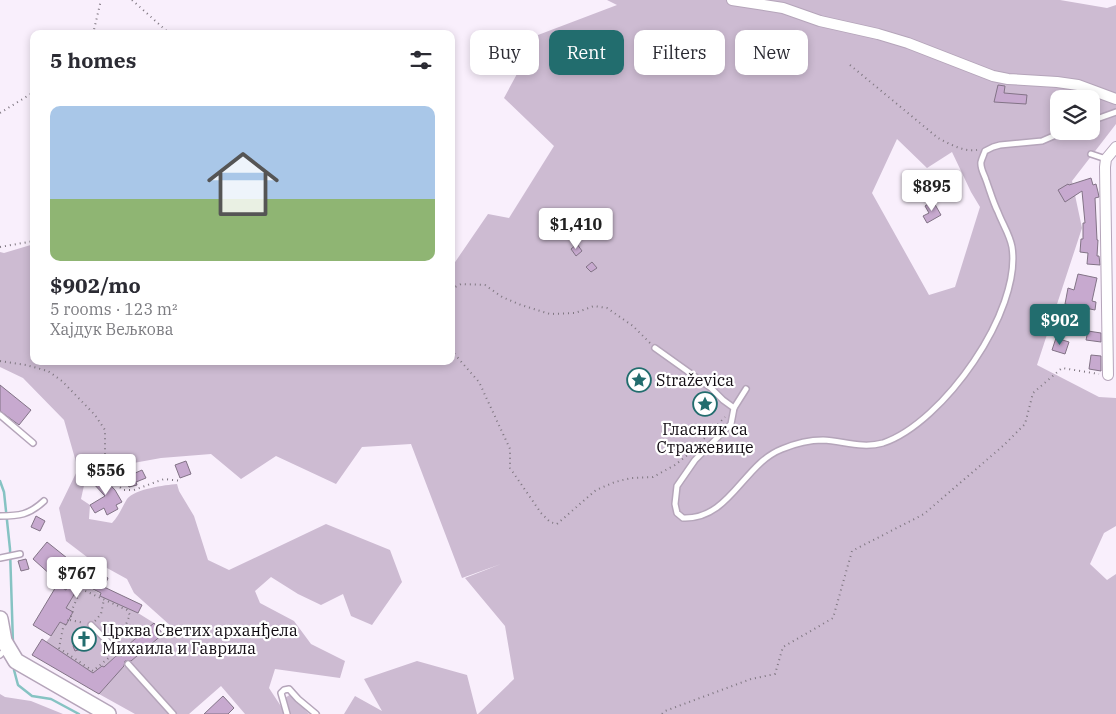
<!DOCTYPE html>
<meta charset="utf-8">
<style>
body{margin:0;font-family:"IBM Plex Serif",serif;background:#f2f2f3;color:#2b2b33;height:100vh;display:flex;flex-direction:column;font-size:19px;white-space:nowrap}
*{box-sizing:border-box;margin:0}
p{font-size:16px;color:#7c7c81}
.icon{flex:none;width:28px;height:28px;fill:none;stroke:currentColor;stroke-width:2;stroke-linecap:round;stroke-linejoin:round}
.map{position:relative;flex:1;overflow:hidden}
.side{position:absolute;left:30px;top:30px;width:425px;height:335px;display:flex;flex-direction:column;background:#fff;border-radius:10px;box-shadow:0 2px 8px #0003}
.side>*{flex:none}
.hud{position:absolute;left:470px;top:30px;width:475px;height:45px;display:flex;gap:10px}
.buttons{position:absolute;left:1050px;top:90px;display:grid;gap:10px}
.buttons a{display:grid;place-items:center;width:50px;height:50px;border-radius:10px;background:#fff;box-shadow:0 2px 8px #0003;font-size:25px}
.price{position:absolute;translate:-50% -42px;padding:0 11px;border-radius:5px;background:#fff;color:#222;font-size:16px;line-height:32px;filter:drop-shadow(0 1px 2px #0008)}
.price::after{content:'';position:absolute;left:50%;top:30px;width:15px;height:11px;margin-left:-8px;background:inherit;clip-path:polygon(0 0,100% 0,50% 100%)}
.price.current{background:#226d6e;color:#fff}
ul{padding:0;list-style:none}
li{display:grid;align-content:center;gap:10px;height:265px;padding:0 20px}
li+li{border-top:1px solid #e1e1e2}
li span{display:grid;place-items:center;height:155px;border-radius:10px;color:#555}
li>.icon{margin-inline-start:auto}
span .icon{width:90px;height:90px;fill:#fffc;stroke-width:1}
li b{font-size:21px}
h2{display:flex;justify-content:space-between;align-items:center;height:60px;padding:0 20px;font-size:21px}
.chip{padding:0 18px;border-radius:10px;background:#fff;box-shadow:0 2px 8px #0003;font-size:18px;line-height:45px}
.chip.current{background:#226d6e;color:#fff}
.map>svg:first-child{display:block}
.green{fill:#cdbbd2;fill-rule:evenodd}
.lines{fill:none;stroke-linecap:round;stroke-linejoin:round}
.stream{stroke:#86c3c3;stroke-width:2.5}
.building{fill:#c7a9cf;stroke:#827386}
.lane-casing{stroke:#b5a5ba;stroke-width:8}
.street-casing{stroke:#b5a5ba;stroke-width:12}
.secondary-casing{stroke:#b5a5ba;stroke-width:18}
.path{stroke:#7f7781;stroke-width:2;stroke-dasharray:1 4;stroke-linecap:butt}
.lane{stroke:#fff;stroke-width:5}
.street{stroke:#fff;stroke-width:10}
.secondary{stroke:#fff;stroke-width:15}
.labels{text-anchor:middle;stroke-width:4.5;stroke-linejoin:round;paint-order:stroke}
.poi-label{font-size:16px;fill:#120c13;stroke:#fff;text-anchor:start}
</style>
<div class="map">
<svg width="1116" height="714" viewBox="0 0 1116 714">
<rect width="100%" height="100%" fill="#f9effc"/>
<g class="green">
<path d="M 607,0 L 1060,0 L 1107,8 L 1116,5 L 1116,124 L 1072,181 L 1082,228 L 1037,365 L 1099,397 L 1116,398 L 1116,526 L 1104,533 L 1090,564 L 1107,580 L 1116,574 L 1116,714 L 478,714 L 514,679 L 505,626 L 465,578 L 501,564 L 462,578 L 411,444 L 362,447 L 336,484 L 276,456 L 241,479 L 211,454 L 161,458 L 117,466 L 98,468 L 85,481 L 81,499 L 90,505 L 89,519 L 112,523 C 119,516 122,507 127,499 C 135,489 165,485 177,484 L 179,491 L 194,516 L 208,560 L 229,570 L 326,524 L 390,550 L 402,582 L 372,625 L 351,616 L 343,594 L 321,605 L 298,594 L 271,577 L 255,591 L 260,603 L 294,621 L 311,644 L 345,661 L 340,678 L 275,669 L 269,688 L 286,714 L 245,714 L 221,686 L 189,714 L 135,714 L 99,694 L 120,670 L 172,627 L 134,593 L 127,579 L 87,557 L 66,541 L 59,508 L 78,469 L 64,420 L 23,378 L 0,367 L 0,252 L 4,253 L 34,244 L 34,361 L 451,361 L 451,268 L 488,214 L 509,218 L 554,146 L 504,98 L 538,35 L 617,5 ZM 1059,99 L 1091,99 L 1091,131 L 1059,131 ZM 897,139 L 927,168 L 952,152 L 971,192 L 980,207 L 955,287 L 929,295 L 872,193 Z"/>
<path d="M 71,579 L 101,594 L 100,596 L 138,613 L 154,623 L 125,647 L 104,667 L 93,673 L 46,642 L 51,636 L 60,622 L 66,625 L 73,613 L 66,608 L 74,595 L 64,588 Z"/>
<path d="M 417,661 L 467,675 L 477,714 L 344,714 L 355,696 L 382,711 L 364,679 Z"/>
<path d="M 0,694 L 5,697 L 31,701 L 63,714 L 0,714 Z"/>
<path d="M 291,694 L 309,714 L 290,714 L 285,698 Z"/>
</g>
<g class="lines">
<g class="stream">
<path d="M 0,481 L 4,492 L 10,549 L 13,644"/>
<path d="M 14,670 L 18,685 L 32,696 L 51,699 L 79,714"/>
</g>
</g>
<g class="building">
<path d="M 998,85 L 1005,86 L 1004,93 L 1027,95 L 1026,104 L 994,102 Z"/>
<path d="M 1091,178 L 1093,185 L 1096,184 L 1098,192 L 1099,197 L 1095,198 L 1097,240 L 1098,240 L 1097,256 L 1099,256 L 1100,265 L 1087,264 L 1088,253 L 1080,252 L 1081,239 L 1083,239 L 1083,223 L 1085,223 L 1082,191 L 1065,202 L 1058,190 L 1068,184 L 1069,185 Z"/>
<path d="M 933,201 L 941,215 L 927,223 L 923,216 L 929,213 L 925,206 Z"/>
<path d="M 577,244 L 582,251 L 576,256 L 571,249 Z"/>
<path d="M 592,262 L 597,268 L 591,272 L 586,267 Z"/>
<path d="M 1078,274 L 1097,278 L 1092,301 L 1096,302 L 1095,310 L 1065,304 L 1068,288 L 1074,290 Z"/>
<path d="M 1088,331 L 1101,333 L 1101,342 L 1086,340 Z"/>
<path d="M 1056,338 L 1069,342 L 1065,354 L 1052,350 Z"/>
<path d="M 1091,355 L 1101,356 L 1101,371 L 1089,369 Z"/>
<path d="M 0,385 L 31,410 L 19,425 L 0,411 Z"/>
<path d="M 186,461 L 191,474 L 180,478 L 175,465 Z"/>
<path d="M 142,470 L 146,478 L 136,482 L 137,485 L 129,487 L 124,478 Z"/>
<path d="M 99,473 L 115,490 L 122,502 L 116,505 L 118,509 L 107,515 L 104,508 L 95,513 L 90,505 L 105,496 L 91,481 Z"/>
<path d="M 36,516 L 45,521 L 40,531 L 31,527 Z"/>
<path d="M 47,542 L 67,558 L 52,576 L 33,559 Z"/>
<path d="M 26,559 L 29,569 L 21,571 L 18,561 Z"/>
<path d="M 78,564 L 108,578 L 104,587 L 142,605 L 138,613 L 100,596 L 101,593 L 81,583 L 66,608 L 73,612 L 66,625 L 60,622 L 51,636 L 33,625 L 57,585 L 66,590 Z"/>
<path d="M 154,623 L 163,634 L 131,661 L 125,661 L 124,666 L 99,694 L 32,655 L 42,639 L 93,673 L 102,666 L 104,667 L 116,656 L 122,656 L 123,654 L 122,650 Z"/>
<path d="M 88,628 L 96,636 L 85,649 L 81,649 L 75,651 L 73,646 L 76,641 L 75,638 L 77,634 L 81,632 L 84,632 Z"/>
<path d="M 223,696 L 234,708 L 228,714 L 204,714 Z"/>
</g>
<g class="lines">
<g class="lane-casing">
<g id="lane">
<path d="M 1091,121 L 1116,112"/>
<path d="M 1091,154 L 1106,159"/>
<path d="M 655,348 L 711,388 L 723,400 L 734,408 L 731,424 L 695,460 L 677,486 L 675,504 L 677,513 L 683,518 C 730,520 743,464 782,449 C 794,444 809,440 823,440 C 843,441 862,449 883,443 C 943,423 1022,311 1012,247 C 1010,235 1002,223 998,212 C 993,202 990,191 986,180 C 984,174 980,168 981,162 C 982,158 984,154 985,151 L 993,147 L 1000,145 L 1042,141 L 1065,131"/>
<path d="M 734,408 L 746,389"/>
<path d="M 0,415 L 33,443"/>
<path d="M 0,516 C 19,516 29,515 44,501"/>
<path d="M 0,558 L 20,554"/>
<path d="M 91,625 L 119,653"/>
<path d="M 0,655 L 7,648"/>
<path d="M 128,664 L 173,714"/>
<path d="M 287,714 L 281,693 L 284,690 L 289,689 L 298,699 L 316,714"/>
</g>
</g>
<g class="street-casing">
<g id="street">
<path d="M 732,0 L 783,8 L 820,21 L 878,34 L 908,43 L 993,76 L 1008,79 L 1057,82 L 1078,85 L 1116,99"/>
<path d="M 1108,375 L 1105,167 L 1106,159 L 1116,147"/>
</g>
</g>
<g class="secondary-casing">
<path id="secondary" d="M 0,619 L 4,641 L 16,661 L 108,714"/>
</g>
<g class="path">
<path d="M 132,0 L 170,34"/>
<path d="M 93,34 L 101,0"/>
<path d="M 850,65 L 938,138 C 950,144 963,152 977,150"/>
<path d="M 0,113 L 34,92"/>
<path d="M 0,247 L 34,241"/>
<path d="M 451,289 L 461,284 L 485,285 L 502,297 L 521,305 L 550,314 L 575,313 L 594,306 L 607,308 L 633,326 L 650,343"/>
<path d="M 451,350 L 479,382 L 510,449 L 510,468 L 541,513 L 550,522 L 557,524 L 596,490 L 615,482 L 631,478 L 653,477 L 675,465 L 690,453 L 725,417"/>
<path d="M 0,361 L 26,365 L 48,371 L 62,381 L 95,415 L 105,430 L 105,471 L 114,482 L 123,490 L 134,490 L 164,479 L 182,481"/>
<path d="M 70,620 L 84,623"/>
<path d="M 95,621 L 101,614 L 104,599"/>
<path d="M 112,655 L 93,671 L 59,648 L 63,628 L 73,613 L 72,610 L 81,589 L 127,610 L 130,615 L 118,643"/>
<path d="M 662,714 L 665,711 L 751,679 L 775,674 L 783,647 L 833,618 L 852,551 L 924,514 L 1004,445 L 1025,424 L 1033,393 L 1062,368 L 1099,374"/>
</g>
<use href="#lane" class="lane"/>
<use href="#street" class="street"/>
<use href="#secondary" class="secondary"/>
</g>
<defs>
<g id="sight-ring" transform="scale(1.25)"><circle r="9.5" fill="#fff" stroke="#226d6e" stroke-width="1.5"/><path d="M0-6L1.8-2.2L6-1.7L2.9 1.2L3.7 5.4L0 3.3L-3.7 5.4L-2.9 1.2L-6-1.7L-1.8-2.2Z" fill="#226d6e"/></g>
<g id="church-ring" transform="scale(1.25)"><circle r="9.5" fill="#fff" stroke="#226d6e" stroke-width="1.5"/><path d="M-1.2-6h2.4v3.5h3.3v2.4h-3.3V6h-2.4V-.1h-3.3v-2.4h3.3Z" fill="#226d6e"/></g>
</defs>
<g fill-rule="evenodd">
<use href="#sight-ring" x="639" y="380"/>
<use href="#sight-ring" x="705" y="404"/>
<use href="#church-ring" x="84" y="639"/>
</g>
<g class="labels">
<g class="poi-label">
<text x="656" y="386">Straževica</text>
<text x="705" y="435" text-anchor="middle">Гласник са<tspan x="705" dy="18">Стражевице</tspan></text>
<text x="102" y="636">Црква Светих арханђела<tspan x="102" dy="18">Михаила и Гаврила</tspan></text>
</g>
</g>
</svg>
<div class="buttons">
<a><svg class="icon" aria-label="layers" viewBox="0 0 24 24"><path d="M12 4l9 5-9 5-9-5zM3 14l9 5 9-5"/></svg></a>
</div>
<b class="price" style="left:932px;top:212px">$895</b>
<b class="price" style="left:576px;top:250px">$1,410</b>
<b class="price current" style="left:1060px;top:346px">$902</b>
<b class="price" style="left:106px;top:496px">$556</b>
<b class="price" style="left:77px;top:599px">$767</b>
<div class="hud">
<a class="chip">Buy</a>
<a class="chip current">Rent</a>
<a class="chip">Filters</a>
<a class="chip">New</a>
</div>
<section class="side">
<h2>5 homes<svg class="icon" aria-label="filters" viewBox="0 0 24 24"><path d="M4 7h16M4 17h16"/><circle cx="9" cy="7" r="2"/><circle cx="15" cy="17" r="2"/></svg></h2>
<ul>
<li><span style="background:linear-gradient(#a9c7e8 60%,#8fb573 0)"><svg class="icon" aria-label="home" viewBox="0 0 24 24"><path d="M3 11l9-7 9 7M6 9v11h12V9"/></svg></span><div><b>$902/mo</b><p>5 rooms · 123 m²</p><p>Хајдук Вељкова</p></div></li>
</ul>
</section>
</div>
